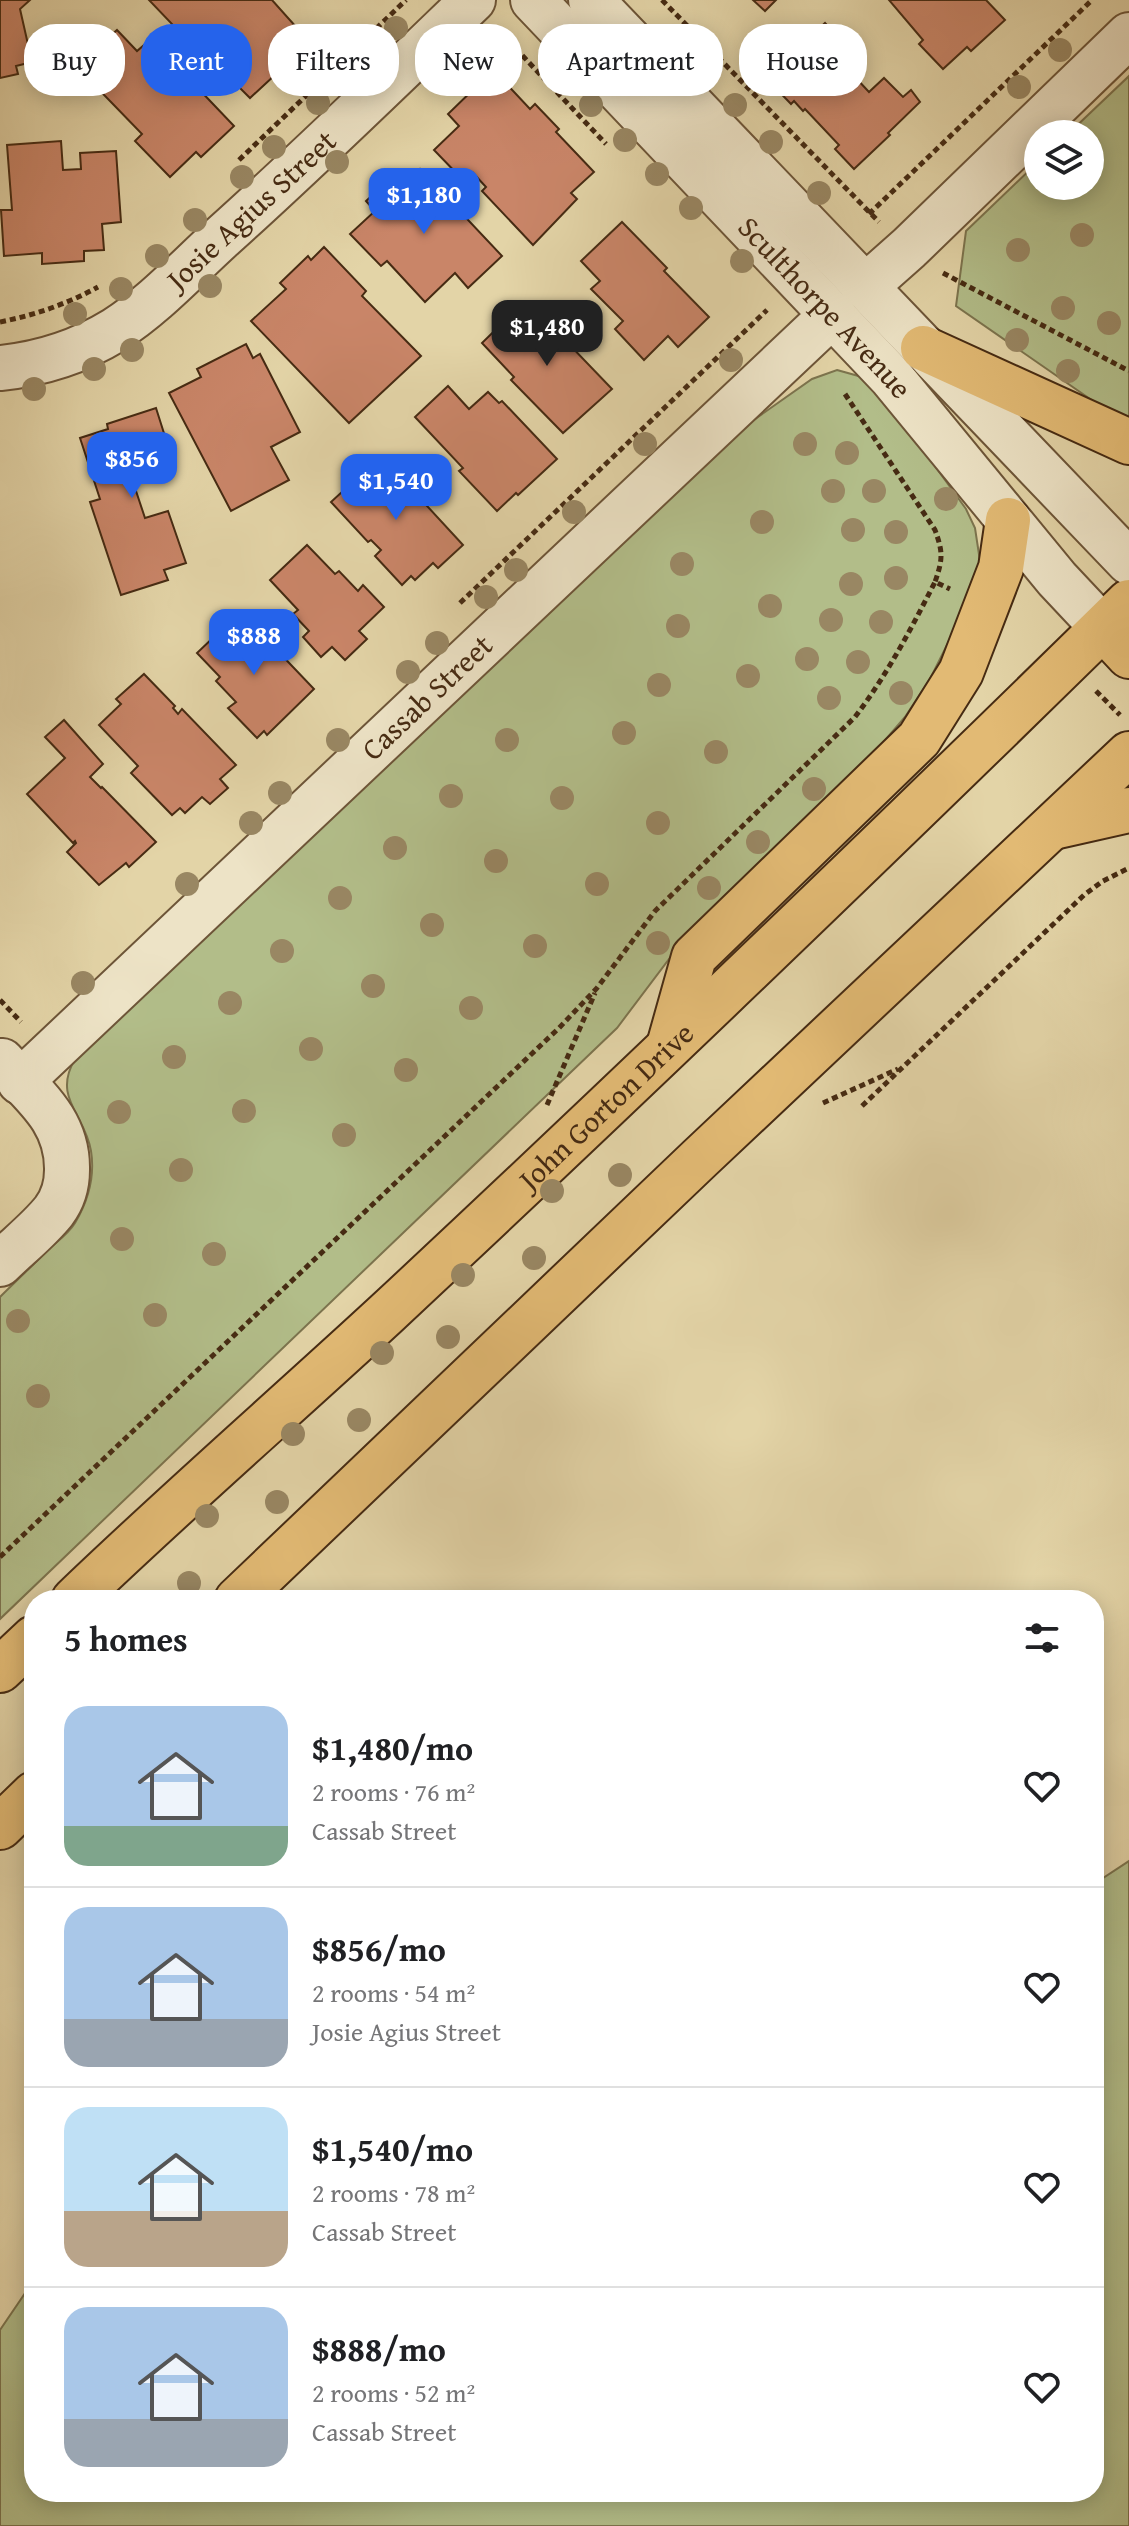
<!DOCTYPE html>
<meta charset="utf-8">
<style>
body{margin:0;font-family:"Gentium Book Plus",serif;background:#f2f2f2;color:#202124;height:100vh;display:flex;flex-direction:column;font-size:30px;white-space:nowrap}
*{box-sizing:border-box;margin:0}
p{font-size:26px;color:#757577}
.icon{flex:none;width:44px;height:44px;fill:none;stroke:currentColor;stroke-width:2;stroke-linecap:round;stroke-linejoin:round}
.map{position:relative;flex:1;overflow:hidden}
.drawer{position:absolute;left:24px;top:1590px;width:1080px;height:912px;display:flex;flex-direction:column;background:#fff;border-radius:32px;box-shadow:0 4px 20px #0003}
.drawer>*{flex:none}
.hud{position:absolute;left:24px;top:24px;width:1082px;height:72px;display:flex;gap:16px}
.tools{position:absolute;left:1024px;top:120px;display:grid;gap:16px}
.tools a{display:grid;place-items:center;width:80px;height:80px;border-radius:50%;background:#fff;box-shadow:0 4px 20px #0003;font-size:40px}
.price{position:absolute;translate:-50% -68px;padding:0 18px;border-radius:16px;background:#2563eb;color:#fff;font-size:26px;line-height:52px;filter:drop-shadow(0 2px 4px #0008)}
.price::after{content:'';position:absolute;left:50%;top:48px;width:24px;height:18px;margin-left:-12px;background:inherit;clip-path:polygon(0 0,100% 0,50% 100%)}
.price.on{background:#222;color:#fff}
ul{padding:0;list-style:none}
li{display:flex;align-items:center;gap:24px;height:200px;padding:0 40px}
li+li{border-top:2px solid #e0e0e0}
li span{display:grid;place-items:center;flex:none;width:224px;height:160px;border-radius:24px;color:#555}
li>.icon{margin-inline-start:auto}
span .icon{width:96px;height:96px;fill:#fffc;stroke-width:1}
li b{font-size:34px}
h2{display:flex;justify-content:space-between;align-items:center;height:96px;padding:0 40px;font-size:34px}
.pill{padding:0 28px;border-radius:32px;background:#fff;box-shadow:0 4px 20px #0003;font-size:28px;line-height:72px}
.pill.on{background:#2563eb;color:#fff}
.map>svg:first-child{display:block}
.green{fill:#b2bd89;stroke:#7c744e;stroke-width:2}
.building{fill:#c98568;stroke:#462b13;stroke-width:2}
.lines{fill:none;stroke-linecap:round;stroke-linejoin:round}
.minor-casing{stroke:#6d5538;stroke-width:48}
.major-casing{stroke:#462b13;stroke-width:48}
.path{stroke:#462b13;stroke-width:5;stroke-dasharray:6 4;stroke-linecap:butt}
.minor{stroke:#ede3c6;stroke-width:44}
.major{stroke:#e2ba74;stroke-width:44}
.tree{fill:#998763}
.labels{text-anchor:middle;stroke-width:6;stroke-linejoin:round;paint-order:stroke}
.street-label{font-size:30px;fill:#462b13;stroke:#ede3c6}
</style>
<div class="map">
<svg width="1129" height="2526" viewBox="0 0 1129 2526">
<rect width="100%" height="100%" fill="#e3d4a7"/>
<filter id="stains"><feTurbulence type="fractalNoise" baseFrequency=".0025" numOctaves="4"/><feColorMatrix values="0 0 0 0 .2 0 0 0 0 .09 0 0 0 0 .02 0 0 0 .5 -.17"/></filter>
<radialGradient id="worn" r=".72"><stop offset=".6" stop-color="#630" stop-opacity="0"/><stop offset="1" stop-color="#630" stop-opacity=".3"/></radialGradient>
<g class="green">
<path d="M 1129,76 L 1129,421 L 1119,419 L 956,306 L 966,231 L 1038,162 L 1038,186 L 1090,186 L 1090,134 L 1068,134 Z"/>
<path d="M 837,370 L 862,377 L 898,415 L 966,509 L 975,528 L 980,561 L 953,633 L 930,679 L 905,717 L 868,760 L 688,934 L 617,1028 L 0,1619 L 0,1297 C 16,1281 33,1265 49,1249 C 58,1241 69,1233 75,1223 C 88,1201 95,1176 91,1151 C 85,1114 52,1098 75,1059 L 728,438 L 812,379 Z"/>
<path d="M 1129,1861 L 1129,2526 L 0,2526 L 0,2330 L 34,2280 L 34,2492 L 1094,2492 L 1094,1884 Z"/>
</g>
<g class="building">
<path d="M 0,0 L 30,0 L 20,9 L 32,62 L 16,66 L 18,74 L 0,78 Z"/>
<path d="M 149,0 L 272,0 L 314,47 L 280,79 L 276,74 L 250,98 L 238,86 L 234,89 Z"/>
<path d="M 753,0 L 776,0 L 765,11 Z"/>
<path d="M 889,0 L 986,0 L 1005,20 L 971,51 L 967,47 L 943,69 L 919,44 L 923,40 Z"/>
<path d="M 825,23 L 851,51 L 840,61 L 869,92 L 884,78 L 903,97 L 911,90 L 920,102 L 888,133 L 890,135 L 854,169 L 835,149 L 839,145 L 805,109 L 803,111 L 794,101 L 791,104 L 766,78 Z"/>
<path d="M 117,30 L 137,51 L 151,39 L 234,126 L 201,157 L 196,152 L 170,177 L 135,141 L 142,134 L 77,67 Z"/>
<path d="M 500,77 L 530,109 L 535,104 L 559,129 L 556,132 L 594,172 L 571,193 L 577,199 L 533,245 L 482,191 L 486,187 L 473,173 L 464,181 L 434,150 L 459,126 L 448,114 L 479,84 L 485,91 Z"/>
<path d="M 61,141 L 63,170 L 81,169 L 80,153 L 116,151 L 121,222 L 102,224 L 104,250 L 84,251 L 84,261 L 42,264 L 42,253 L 4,256 L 1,210 L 12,210 L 7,145 Z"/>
<path d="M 420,169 L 502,256 L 468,288 L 455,273 L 425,302 L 387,261 L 381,266 L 350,234 L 375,211 L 366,201 L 391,178 L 395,181 L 400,176 L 406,182 Z"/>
<path d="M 622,222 L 667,268 L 664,271 L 709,317 L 678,347 L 668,336 L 644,360 L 615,329 L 623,321 L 591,289 L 600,281 L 581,261 Z"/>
<path d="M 324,247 L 366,291 L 362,296 L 421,356 L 349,423 L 251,321 L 286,289 L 280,283 L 308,256 L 311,260 Z"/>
<path d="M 521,305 L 538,322 L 546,315 L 566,336 L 563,338 L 612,389 L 563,433 L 511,380 L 514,377 L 482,343 Z"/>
<path d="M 246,344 L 253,358 L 260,354 L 300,432 L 271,447 L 289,480 L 231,511 L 169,393 L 201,377 L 197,369 Z"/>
<path d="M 448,386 L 469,409 L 488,392 L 499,403 L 502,401 L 557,459 L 518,495 L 516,493 L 497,511 L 459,471 L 463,468 L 415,417 Z"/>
<path d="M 156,408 L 175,468 L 133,482 L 145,518 L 168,511 L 186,563 L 164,570 L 168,580 L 121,595 L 90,502 L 100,499 L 80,438 L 108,429 L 107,424 Z"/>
<path d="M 381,456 L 463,545 L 438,568 L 433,563 L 415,580 L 411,576 L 402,585 L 375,556 L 381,550 L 371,540 L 368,542 L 331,502 Z"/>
<path d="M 307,545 L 335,574 L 339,571 L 358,591 L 363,585 L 384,607 L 359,631 L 367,639 L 345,660 L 332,647 L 321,657 L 303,637 L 309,631 L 293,614 L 298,610 L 270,580 Z"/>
<path d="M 238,614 L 270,647 L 272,645 L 314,689 L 267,735 L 264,731 L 257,738 L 228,708 L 236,702 L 216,681 L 220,677 L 197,653 Z"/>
<path d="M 144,674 L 175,706 L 173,708 L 178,714 L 182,709 L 236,765 L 220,779 L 228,788 L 210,804 L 202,797 L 185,813 L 180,808 L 172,815 L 131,773 L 138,766 L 99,725 L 121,704 L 116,699 Z"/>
<path d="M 64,720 L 103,764 L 90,777 L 101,788 L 102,787 L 156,842 L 129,867 L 126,863 L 99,885 L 67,852 L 76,843 L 75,841 L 73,843 L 27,794 L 65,758 L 45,737 Z"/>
</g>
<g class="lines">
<g class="minor-casing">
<g id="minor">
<path id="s1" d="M 533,0 L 891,377 L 1057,579 L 1103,628"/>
<path d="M 591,0 L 1129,562"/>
<path d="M 865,287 L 909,248 L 1129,35"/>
<path id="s2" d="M 0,368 C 41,364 79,352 115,330 C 153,306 187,269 221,238 C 307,161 390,80 473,0"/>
<path id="s3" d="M 20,1082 L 833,314"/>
<path d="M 0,1264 C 17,1247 39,1230 54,1211 C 63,1199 67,1185 67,1170 C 68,1120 33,1095 2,1061"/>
</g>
</g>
<g class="major-casing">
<g id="major">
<path d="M 923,348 L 1129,442"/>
<path d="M 1103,628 L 1129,656"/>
<path d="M 1053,827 L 1129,810"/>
<path d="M 669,1046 L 694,957 L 919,739 L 961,672 L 1001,568 L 1008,520"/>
<path id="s4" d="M 74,1600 C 176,1502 282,1410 386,1314 C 637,1080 884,842 1129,602"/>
<path d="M 237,1600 L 699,1159 L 1129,754"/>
<path d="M 0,1670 L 34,1638"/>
<path d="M 0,1827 L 34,1794"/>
</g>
</g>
<g class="path">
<path d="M 662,0 L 879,222"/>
<path d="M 484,49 L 519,52 L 606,144"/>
<path d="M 239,160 L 406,0"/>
<path d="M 869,214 L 1092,0"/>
<path d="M 943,273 L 1129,371"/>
<path d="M 0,322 C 35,315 67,304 98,287"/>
<path d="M 845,394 L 935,530 C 943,552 943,559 935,582"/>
<path d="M 460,603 L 767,310"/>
<path d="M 1096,691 L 1120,715"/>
<path d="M 0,1000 L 21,1022"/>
<path d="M 823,1103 L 898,1069"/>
<path d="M 547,1105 L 595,993"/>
<path d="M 862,1106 L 1084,895 L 1103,881 L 1129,868"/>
<path d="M 0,1557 L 559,1028 L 597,988 L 655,911 L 855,717 C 887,675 911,629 935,582 L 950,589"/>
</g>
<use href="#minor" class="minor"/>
<use href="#major" class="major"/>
</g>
<g class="tree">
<circle cx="396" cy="28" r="12"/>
<circle cx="671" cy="36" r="12"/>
<circle cx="1060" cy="50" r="12"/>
<circle cx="698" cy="66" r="12"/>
<circle cx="350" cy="72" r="12"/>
<circle cx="1019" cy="87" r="12"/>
<circle cx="318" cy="103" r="12"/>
<circle cx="591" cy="105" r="12"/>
<circle cx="735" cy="105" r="12"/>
<circle cx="625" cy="140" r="12"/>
<circle cx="771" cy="142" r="12"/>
<circle cx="274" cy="147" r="12"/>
<circle cx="337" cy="162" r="12"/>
<circle cx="657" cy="174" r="12"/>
<circle cx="242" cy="177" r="12"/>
<circle cx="819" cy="193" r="12"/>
<circle cx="691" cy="208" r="12"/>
<circle cx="195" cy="220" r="12"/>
<circle cx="1082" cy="235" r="12"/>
<circle cx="1018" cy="250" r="12"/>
<circle cx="157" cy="256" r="12"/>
<circle cx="742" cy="261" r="12"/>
<circle cx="210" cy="286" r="12"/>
<circle cx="121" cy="289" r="12"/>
<circle cx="1063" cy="308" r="12"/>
<circle cx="75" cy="314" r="12"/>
<circle cx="1109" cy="323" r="12"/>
<circle cx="1017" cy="340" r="12"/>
<circle cx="132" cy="350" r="12"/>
<circle cx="731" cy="360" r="12"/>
<circle cx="94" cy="369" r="12"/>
<circle cx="1068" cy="371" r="12"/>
<circle cx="34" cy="389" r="12"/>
<circle cx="645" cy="444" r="12"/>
<circle cx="805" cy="444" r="12"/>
<circle cx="847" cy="453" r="12"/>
<circle cx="833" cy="491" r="12"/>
<circle cx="874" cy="491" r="12"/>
<circle cx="946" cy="499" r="12"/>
<circle cx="574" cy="512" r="12"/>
<circle cx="762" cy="522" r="12"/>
<circle cx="853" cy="530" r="12"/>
<circle cx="896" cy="532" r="12"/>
<circle cx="682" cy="564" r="12"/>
<circle cx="516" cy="570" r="12"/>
<circle cx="896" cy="578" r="12"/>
<circle cx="851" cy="584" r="12"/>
<circle cx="486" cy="597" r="12"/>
<circle cx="770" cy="606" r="12"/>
<circle cx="831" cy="620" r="12"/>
<circle cx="881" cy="622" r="12"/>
<circle cx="678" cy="626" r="12"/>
<circle cx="437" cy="643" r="12"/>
<circle cx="807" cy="659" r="12"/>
<circle cx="858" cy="662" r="12"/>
<circle cx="408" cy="672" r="12"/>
<circle cx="748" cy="676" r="12"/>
<circle cx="659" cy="685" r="12"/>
<circle cx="901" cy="693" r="12"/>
<circle cx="829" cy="698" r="12"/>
<circle cx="624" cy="733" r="12"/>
<circle cx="338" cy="740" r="12"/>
<circle cx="507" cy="740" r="12"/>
<circle cx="716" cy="752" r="12"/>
<circle cx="814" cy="789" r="12"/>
<circle cx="280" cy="793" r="12"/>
<circle cx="451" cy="796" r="12"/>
<circle cx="562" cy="798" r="12"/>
<circle cx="251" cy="823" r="12"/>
<circle cx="658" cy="823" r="12"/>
<circle cx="758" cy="842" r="12"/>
<circle cx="395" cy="848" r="12"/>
<circle cx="496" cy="861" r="12"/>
<circle cx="187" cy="884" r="12"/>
<circle cx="597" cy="884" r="12"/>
<circle cx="709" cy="888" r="12"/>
<circle cx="340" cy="898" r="12"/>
<circle cx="432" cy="925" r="12"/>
<circle cx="658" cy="943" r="12"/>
<circle cx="535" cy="946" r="12"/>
<circle cx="282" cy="951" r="12"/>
<circle cx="83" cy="983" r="12"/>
<circle cx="373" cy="986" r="12"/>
<circle cx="230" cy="1003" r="12"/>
<circle cx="471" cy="1008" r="12"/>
<circle cx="311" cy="1049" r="12"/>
<circle cx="174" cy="1057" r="12"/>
<circle cx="406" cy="1070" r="12"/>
<circle cx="244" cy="1111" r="12"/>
<circle cx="119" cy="1112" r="12"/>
<circle cx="344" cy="1135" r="12"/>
<circle cx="181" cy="1170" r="12"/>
<circle cx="620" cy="1175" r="12"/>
<circle cx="552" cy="1191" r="12"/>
<circle cx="122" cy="1239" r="12"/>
<circle cx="214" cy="1254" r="12"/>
<circle cx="534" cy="1258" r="12"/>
<circle cx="463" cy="1275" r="12"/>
<circle cx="155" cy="1315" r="12"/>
<circle cx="18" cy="1321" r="12"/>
<circle cx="448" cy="1337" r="12"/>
<circle cx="382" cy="1353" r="12"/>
<circle cx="38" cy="1396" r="12"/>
<circle cx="359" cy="1420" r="12"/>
<circle cx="293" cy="1434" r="12"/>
<circle cx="277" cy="1502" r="12"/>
<circle cx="207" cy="1516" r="12"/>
<circle cx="189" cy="1583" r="12"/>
</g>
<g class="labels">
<g class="street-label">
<text dy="10" stroke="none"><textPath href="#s2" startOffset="304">Josie Agius Street</textPath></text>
<text dy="10" stroke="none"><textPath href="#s1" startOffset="424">Sculthorpe Avenue</textPath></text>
<text dy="10" stroke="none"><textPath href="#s3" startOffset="560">Cassab Street</textPath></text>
<text dy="10" stroke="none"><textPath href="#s4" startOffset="726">John Gorton Drive</textPath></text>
</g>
</g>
<rect width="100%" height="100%" filter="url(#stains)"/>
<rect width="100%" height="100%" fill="url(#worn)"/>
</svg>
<div class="tools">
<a><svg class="icon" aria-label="layers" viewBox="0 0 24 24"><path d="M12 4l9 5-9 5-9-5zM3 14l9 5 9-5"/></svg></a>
</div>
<b class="price" style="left:424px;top:236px">$1,180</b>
<b class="price on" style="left:547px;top:368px">$1,480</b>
<b class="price" style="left:132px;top:500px">$856</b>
<b class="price" style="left:396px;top:522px">$1,540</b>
<b class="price" style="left:254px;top:677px">$888</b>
<div class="hud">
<a class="pill">Buy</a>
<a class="pill on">Rent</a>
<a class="pill">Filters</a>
<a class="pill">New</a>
<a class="pill">Apartment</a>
<a class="pill">House</a>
</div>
<section class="drawer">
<h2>5 homes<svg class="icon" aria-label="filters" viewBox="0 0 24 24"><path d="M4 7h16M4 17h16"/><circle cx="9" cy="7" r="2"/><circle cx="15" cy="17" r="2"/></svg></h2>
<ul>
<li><span style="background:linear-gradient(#a9c7e8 75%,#7fa58c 0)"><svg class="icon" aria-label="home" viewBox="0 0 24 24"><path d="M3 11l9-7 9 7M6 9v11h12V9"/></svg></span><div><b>$1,480/mo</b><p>2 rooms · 76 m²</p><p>Cassab Street</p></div><svg class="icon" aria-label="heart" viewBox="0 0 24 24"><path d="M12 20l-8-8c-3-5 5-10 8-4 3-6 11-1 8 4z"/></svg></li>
<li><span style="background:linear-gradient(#a9c7e8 70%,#9aa5b1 0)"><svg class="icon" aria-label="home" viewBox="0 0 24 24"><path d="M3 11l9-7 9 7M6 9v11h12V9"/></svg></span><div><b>$856/mo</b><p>2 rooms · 54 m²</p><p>Josie Agius Street</p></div><svg class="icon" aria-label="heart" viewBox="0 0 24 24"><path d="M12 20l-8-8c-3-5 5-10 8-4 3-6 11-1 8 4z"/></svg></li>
<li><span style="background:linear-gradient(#bfe0f5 65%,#b9a48a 0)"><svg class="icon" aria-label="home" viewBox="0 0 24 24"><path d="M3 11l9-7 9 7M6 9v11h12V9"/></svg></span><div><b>$1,540/mo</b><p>2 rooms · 78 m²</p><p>Cassab Street</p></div><svg class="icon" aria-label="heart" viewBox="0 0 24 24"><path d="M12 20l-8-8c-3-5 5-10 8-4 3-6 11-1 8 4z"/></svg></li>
<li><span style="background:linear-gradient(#a9c7e8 70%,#9aa5b1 0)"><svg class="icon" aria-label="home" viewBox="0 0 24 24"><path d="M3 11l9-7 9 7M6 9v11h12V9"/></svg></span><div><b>$888/mo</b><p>2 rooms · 52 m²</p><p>Cassab Street</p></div><svg class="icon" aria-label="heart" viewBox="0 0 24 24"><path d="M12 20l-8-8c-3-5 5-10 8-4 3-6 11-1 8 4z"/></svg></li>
</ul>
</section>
</div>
